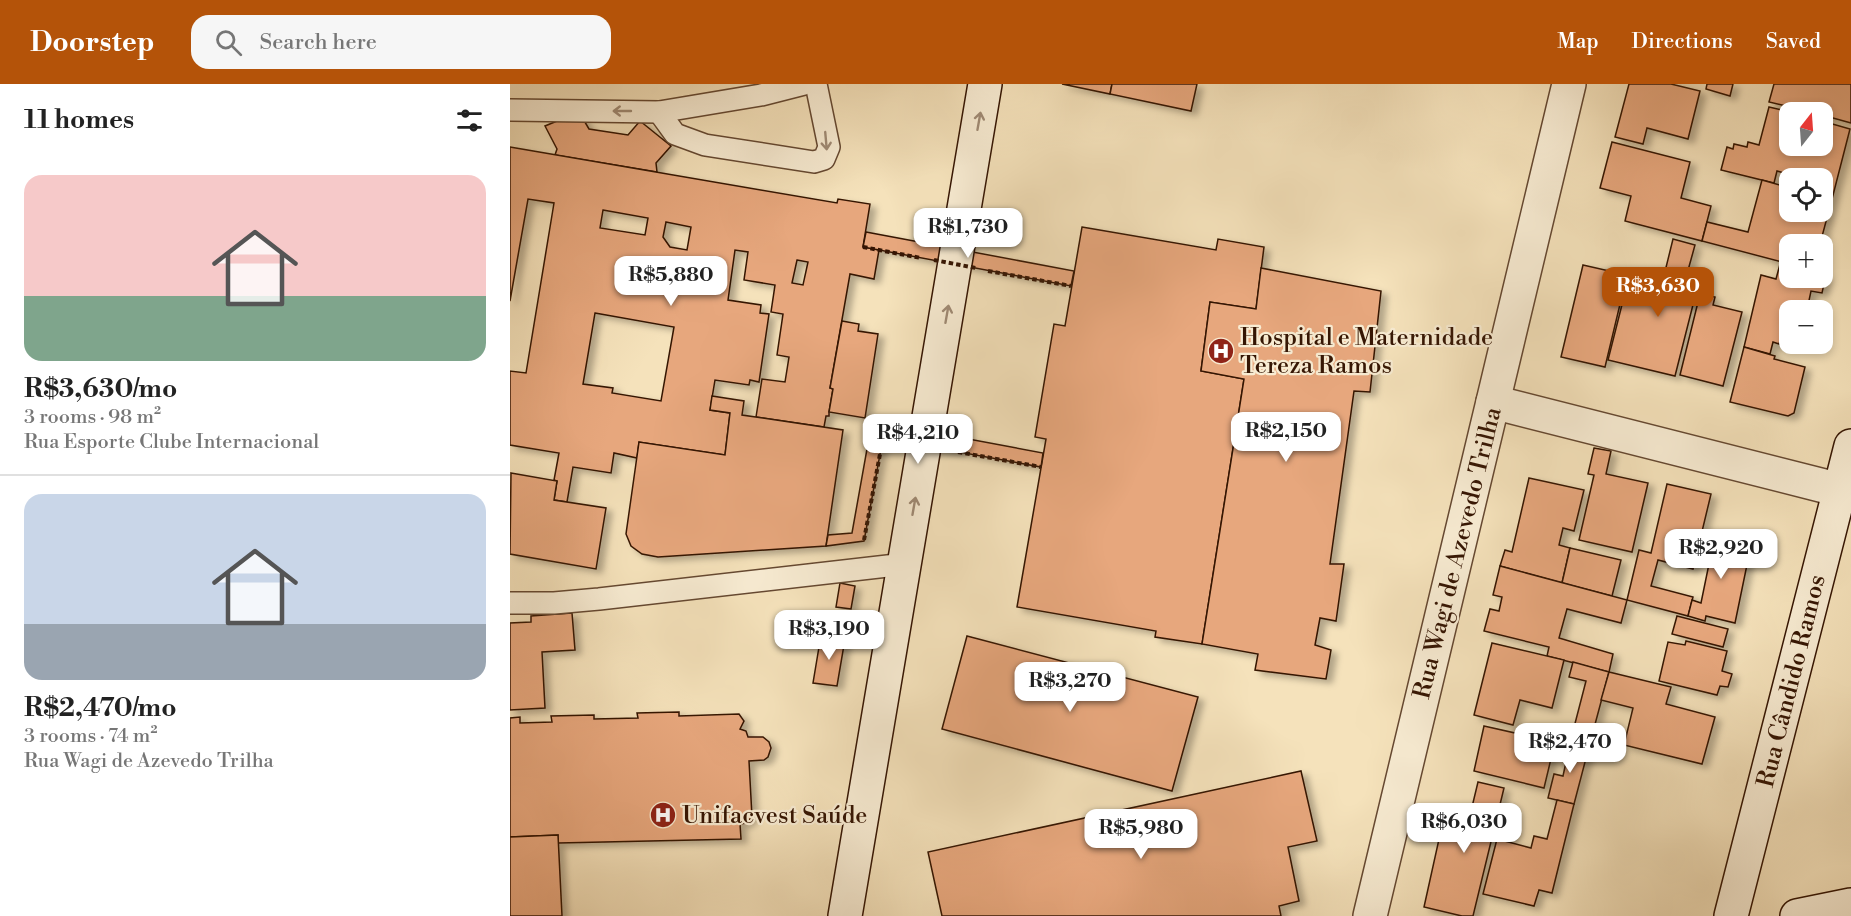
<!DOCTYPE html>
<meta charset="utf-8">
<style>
body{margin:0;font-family:"Libre Bodoni",serif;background:#f6f6f6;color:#222;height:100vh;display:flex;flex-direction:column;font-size:22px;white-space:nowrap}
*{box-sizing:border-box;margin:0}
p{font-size:20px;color:#767676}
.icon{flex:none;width:33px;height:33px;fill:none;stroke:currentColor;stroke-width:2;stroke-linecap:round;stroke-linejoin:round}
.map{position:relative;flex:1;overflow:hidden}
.panel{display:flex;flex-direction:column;background:#fff;width:510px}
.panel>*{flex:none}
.needle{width:39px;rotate:17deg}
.tools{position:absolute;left:1269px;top:18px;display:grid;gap:12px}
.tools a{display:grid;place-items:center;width:54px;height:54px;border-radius:12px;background:#fff;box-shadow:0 3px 9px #0003;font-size:30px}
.price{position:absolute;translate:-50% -51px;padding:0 14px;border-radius:12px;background:#fff;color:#222;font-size:20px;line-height:39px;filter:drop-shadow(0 2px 3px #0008)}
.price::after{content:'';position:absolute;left:50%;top:36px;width:18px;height:14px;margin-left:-9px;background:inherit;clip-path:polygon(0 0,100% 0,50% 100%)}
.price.selected{background:#b45309;color:#fff}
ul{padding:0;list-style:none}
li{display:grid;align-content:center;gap:12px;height:318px;padding:0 24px}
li+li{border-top:2px solid #e0e0e0}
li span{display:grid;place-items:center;height:186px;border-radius:18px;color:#555}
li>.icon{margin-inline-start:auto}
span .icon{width:108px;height:108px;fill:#fffc;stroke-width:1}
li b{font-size:26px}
h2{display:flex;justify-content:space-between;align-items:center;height:72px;padding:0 24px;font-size:26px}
header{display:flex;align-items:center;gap:36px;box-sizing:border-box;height:84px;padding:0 30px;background:#b45309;color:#fff}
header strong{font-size:28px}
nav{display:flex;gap:33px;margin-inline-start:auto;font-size:21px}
.search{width:420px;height:54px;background:#f6f6f6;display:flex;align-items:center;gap:15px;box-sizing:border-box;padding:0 21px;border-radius:18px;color:#767676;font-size:22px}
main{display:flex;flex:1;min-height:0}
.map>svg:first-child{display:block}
.building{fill:#e7a77d;stroke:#351503;stroke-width:1.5;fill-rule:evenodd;filter:url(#shadow)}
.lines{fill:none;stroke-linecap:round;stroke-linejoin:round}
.lane-casing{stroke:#654831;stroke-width:24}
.street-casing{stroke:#654831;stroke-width:36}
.secondary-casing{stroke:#351503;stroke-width:36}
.path{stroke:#351503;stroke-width:4;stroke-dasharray:4.5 3;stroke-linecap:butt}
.lane{stroke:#f8ecd3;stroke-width:21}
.street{stroke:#f8ecd3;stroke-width:33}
.secondary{stroke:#f8ecd3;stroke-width:33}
.path-bridge{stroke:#351503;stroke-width:4;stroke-dasharray:4.5 3;stroke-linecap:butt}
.oneway{stroke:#a08b75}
.labels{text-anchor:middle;stroke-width:4.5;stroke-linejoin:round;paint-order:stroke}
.poi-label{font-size:24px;fill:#351503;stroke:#f8ecd3;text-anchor:start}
.street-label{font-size:24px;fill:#351503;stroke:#f8ecd3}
</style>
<header>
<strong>Doorstep</strong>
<div class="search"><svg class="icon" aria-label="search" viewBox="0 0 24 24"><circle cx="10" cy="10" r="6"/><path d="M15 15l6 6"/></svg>Search here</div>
<nav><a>Map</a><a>Directions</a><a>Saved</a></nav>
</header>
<main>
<section class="panel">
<h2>11 homes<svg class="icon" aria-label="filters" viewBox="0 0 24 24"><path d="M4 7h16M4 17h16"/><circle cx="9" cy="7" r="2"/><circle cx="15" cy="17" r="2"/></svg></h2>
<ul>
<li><span style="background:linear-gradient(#f6c9c9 65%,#7fa58c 0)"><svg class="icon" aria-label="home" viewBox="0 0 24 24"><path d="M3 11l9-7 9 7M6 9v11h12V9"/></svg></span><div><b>R$3,630/mo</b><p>3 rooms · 98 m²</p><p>Rua Esporte Clube Internacional</p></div></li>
<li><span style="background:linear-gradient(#c9d6e8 70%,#9aa5b1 0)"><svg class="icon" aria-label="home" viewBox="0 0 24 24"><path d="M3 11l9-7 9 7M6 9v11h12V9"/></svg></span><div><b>R$2,470/mo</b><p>3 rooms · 74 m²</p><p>Rua Wagi de Azevedo Trilha</p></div></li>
</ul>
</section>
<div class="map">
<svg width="1341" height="832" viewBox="0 0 1341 832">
<defs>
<filter id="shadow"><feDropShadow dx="6" dy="4" stdDeviation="3" flood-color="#0004"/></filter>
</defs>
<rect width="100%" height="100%" fill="#f5e2bb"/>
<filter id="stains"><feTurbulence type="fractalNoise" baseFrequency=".00333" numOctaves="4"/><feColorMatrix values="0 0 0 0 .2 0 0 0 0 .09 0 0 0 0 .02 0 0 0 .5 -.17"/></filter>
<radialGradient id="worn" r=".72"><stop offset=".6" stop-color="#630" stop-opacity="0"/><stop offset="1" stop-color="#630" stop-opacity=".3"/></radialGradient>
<g class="building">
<path d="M 552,0 L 602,0 L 600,10 Z"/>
<path d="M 602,0 L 687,0 L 681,27 L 600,10 Z"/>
<path d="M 1119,0 L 1161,0 L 1190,7 L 1178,55 L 1137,44 L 1133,60 L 1105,53 Z"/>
<path d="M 1197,0 L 1223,0 L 1220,12 L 1196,5 Z"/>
<path d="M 1264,0 L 1341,0 L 1341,39 L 1312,31 L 1312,28 L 1302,28 L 1259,18 Z"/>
<path d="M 1259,23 L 1281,28 L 1280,28 L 1280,62 L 1312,62 L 1312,37 L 1340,45 L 1322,115 L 1312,112 L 1312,94 L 1280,94 L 1280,104 L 1275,103 L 1278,90 L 1267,87 L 1264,99 L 1211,86 L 1217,63 L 1223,65 L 1224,60 L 1237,63 L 1238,58 L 1249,61 Z"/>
<path d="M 69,28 L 79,45 L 118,51 L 130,37 L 161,62 L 146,79 L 147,88 L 45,71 L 47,65 L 35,42 Z"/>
<path d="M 1102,58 L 1180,78 L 1171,114 L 1201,122 L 1192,157 L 1115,137 L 1121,112 L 1090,104 Z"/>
<path d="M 0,63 L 327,119 L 328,115 L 360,120 L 353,163 L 369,166 L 364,195 L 340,190 L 320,304 L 323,305 L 319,328 L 319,332 L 316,332 L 314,343 L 246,333 L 252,295 L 275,298 L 279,273 L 267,271 L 273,230 L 261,228 L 265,201 L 234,196 L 238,168 L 225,166 L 218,216 L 251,221 L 250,229 L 259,230 L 249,298 L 240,296 L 239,301 L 205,296 L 200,326 L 220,329 L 215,371 L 129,358 L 127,374 L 104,369 L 101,389 L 63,383 L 57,418 L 44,416 L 47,397 L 44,396 L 49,369 L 0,361 L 0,287 L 16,289 L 44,119 L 18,115 L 0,217 ZM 93,126 L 138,134 L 135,151 L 90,144 ZM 156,138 L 181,143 L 177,166 L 160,163 L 153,153 ZM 287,176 L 298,178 L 293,201 L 282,199 ZM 85,229 L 164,243 L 151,317 L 102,309 L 103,304 L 73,300 Z"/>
<path d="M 1252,96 L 1280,104 L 1280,128 L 1312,128 L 1312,112 L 1322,115 L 1310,160 L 1280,160 L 1280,180 L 1192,157 L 1197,138 L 1238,148 Z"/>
<path d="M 572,143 L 706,166 L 708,155 L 754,163 L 746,225 L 700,218 L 691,287 L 734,295 L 692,560 L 645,553 L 646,547 L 507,523 L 536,355 L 525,353 L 544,240 L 555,242 Z"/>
<path d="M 356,148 L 564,187 L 561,202 L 353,163 Z"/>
<path d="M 1163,155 L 1185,161 L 1177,190 L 1190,193 L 1165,292 L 1098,276 L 1118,197 L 1133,201 L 1130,215 L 1147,220 Z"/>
<path d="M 1270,180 L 1280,182 L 1280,194 L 1312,194 L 1312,190 L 1316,191 L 1312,209 L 1301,207 L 1297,226 L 1280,226 L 1280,252 L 1272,250 L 1269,260 L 1263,258 L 1260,270 L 1234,263 L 1251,191 L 1266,195 Z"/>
<path d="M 1073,181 L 1117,191 L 1095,283 L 1051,273 Z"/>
<path d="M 751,184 L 871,207 L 860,308 L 844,307 L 820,480 L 834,480 L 826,537 L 810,534 L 805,561 L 821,566 L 816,595 L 745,586 L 748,570 L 692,560 L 734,295 L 691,287 L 700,218 L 746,225 Z"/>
<path d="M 1190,210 L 1205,213 L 1203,221 L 1232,228 L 1213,302 L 1170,291 Z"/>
<path d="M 332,237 L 349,240 L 348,247 L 368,250 L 355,334 L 319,328 L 323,305 L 320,304 Z"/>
<path d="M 1234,263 L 1265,272 L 1264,275 L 1295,283 L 1284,329 L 1278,332 L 1220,318 Z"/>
<path d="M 202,312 L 234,317 L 232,331 L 333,346 L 316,462 L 148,473 L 132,470 L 121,462 L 116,450 L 129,358 L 215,371 L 220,329 L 200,326 Z"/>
<path d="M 362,337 L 533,369 L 531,383 L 373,354 L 354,457 L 316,462 L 318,451 L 342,449 Z"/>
<path d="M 1084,364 L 1101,367 L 1096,390 L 1138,399 L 1122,468 L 1069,456 L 1084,391 L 1078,390 Z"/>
<path d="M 1,389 L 47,397 L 44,416 L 96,424 L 86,485 L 0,470 Z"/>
<path d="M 1019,394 L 1074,406 L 1064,447 L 1053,444 L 1049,461 L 1060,464 L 1052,499 L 990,482 L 995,466 L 1002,468 Z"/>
<path d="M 1157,400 L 1201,410 L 1183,485 L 1148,476 L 1141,502 L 1183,513 L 1178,532 L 1117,516 L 1129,466 L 1141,469 Z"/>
<path d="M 1198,447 L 1228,454 L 1225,468 L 1239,471 L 1225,539 L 1196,532 L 1195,537 L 1178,532 L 1182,516 L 1191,519 L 1200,475 L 1192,473 Z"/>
<path d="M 1060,464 L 1111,476 L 1102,512 L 1052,499 Z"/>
<path d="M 990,482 L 1117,516 L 1111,539 L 1057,525 L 1049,554 L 1103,570 L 1099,588 L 1037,572 L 1039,563 L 974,547 L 980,525 L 989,527 L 992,513 L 983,511 Z"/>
<path d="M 330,499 L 345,502 L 341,525 L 326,523 Z"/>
<path d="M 62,529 L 65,566 L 32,568 L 35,624 L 0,626 L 0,539 L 21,538 L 21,532 Z"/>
<path d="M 1167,532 L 1218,545 L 1213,563 L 1162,550 Z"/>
<path d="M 311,551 L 335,555 L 327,602 L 303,599 Z"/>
<path d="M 457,552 L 688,613 L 662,707 L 432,645 Z"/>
<path d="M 1176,557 L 1217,567 L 1212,587 L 1222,590 L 1218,603 L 1210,602 L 1207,611 L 1149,597 L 1158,558 L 1175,561 Z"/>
<path d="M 982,559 L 1054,576 L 1042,624 L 1010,616 L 1003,641 L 964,631 Z"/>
<path d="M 1063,578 L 1099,588 L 1080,659 L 1061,655 L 1076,597 L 1059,593 Z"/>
<path d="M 1099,588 L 1161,603 L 1156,620 L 1205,633 L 1192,680 L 1114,661 L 1123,624 L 1091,616 Z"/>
<path d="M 169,628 L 169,632 L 229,630 L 234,637 L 230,645 L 236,647 L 238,653 L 253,653 L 259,658 L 261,664 L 258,673 L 254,676 L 239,677 L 242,733 L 236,739 L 230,740 L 231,755 L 48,759 L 48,751 L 0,753 L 0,634 L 10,633 L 10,639 L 42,638 L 41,632 L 84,631 L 84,635 L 128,634 L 127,629 Z"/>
<path d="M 974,642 L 1045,658 L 1034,704 L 964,687 Z"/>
<path d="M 1061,655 L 1080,659 L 1064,720 L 1038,714 L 1044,690 L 1053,692 Z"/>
<path d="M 791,687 L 807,757 L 778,763 L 789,817 L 769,822 L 771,832 L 432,832 L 418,768 Z"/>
<path d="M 968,698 L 994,704 L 963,832 L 952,832 L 914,823 L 935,728 L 953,731 L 954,721 L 962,723 Z"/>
<path d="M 1047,716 L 1064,720 L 1042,809 L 1029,806 L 1024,822 L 973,810 L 987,755 L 1021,764 L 1024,752 L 1037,755 Z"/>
<path d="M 48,751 L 52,832 L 0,832 L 0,753 Z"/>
</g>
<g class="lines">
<g class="lane-casing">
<g id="lane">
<path d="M 0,26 L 149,28 L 251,11 L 294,0"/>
<path d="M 149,28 L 165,50 L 195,61 L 304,78 L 314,75 L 319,63 L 306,0"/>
<path d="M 0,519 L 44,519 L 89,515 L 395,480"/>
</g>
</g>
<g class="street-casing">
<g id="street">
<path d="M 983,318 L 1330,406"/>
<path d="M 860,832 L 1059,0"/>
</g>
</g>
<g class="secondary-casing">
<g id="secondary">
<path d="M 335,832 L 475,0"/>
<path d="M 1221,832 L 1341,362"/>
<path d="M 1287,832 L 1341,821"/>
</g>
</g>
<g class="path">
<path d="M 353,163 L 411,174"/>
<path d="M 478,187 L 561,202"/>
<path d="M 448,368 L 531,383"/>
<path d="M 354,456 L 373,354 L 382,356"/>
</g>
<use href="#lane" class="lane"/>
<use href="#street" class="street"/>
<use href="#secondary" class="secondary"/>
<g class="path-bridge">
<path d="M 424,176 L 466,184"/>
<path d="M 394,358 L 435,366"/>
</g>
</g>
<defs><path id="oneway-shaft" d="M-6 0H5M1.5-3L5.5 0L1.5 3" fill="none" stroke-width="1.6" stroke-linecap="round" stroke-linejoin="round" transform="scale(1.5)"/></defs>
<g class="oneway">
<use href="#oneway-shaft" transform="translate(112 27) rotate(-180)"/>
<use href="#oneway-shaft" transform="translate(469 37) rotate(-80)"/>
<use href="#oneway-shaft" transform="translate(316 57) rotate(85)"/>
<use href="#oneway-shaft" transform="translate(437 230) rotate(-80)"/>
<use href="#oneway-shaft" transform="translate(404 422) rotate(-80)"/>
</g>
<defs>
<g id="hospital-disc" transform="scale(1.35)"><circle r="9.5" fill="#8f2418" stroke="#f8ecd3"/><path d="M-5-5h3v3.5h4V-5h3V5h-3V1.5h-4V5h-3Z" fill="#fff"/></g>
</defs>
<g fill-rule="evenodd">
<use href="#hospital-disc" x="711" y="267"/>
<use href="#hospital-disc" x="153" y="731"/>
</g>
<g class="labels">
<g class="poi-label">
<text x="730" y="261">Hospital e Maternidade<tspan x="730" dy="28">Tereza Ramos</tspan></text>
<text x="172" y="739">Unifacvest Saúde</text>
</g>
<g class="street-label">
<text transform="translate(947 469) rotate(-76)" y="8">Rua Wagi de Azevedo Trilha</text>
<text transform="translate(1281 597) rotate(-76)" y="8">Rua Cândido Ramos</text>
</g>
</g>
<rect width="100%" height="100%" filter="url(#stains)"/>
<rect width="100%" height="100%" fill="url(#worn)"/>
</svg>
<div class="tools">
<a><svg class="needle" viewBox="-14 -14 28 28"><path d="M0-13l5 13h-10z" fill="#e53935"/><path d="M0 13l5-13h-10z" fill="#767676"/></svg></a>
<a><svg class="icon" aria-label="locate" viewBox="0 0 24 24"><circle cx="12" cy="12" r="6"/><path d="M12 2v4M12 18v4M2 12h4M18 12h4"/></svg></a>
<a>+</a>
<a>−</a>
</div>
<b class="price" style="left:458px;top:175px">R$1,730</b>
<b class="price" style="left:161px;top:223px">R$5,880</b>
<b class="price selected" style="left:1148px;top:234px">R$3,630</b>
<b class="price" style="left:776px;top:379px">R$2,150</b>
<b class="price" style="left:408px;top:381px">R$4,210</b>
<b class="price" style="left:1211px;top:496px">R$2,920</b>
<b class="price" style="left:319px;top:577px">R$3,190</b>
<b class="price" style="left:560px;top:629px">R$3,270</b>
<b class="price" style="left:1060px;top:690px">R$2,470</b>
<b class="price" style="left:954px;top:770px">R$6,030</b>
<b class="price" style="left:631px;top:776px">R$5,980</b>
</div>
</main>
